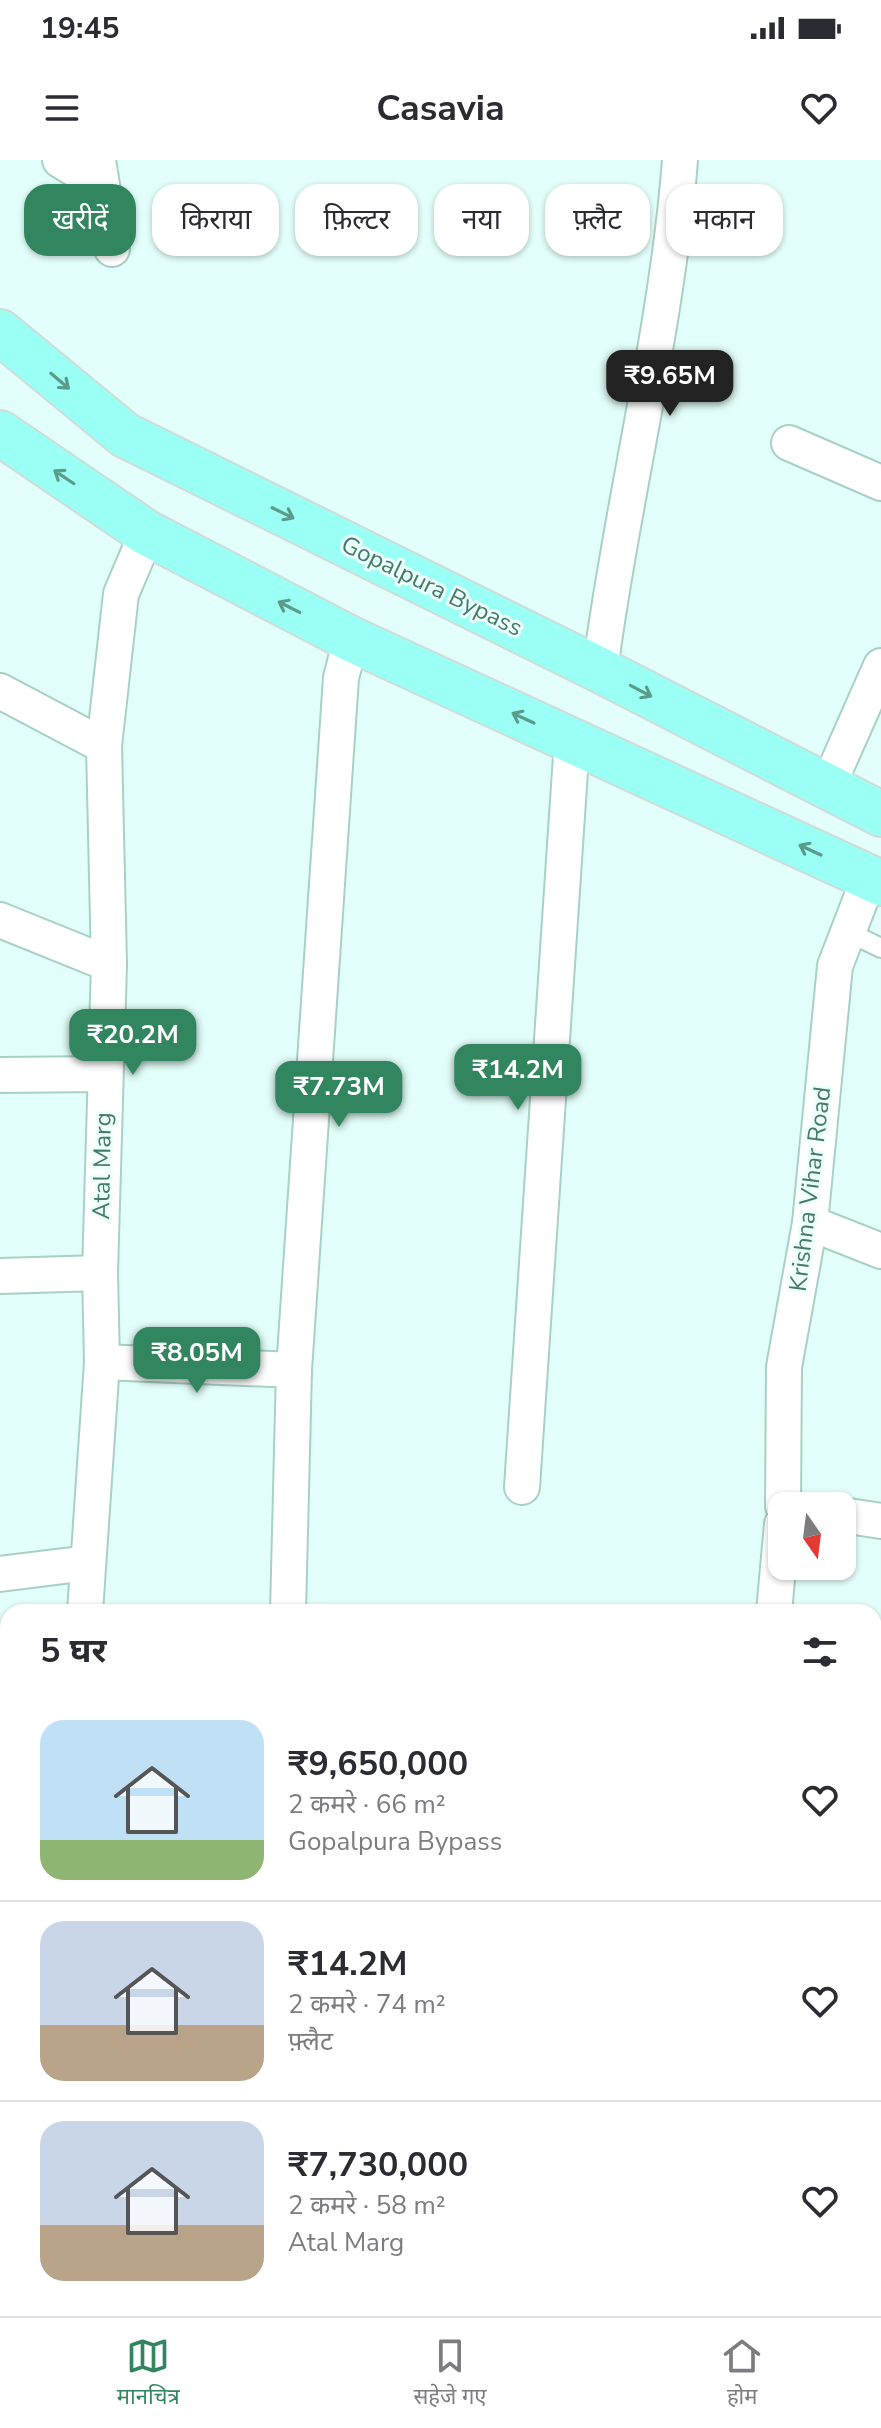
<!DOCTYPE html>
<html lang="hi">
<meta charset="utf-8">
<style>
body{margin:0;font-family:"Nunito Sans","Noto Sans Devanagari",sans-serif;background:#f2f2f3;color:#2b2b33;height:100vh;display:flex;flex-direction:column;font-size:30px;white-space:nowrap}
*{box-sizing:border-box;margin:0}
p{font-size:26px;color:#7c7c81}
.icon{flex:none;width:44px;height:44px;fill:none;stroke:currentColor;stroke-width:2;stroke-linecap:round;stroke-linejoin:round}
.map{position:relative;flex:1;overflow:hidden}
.details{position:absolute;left:0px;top:1444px;width:882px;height:712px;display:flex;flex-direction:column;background:#fff;border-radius:24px 24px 0 0;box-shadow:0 2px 6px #0004}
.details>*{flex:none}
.hud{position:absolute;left:24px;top:24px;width:834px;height:72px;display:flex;gap:16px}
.needle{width:52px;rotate:166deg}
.tools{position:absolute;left:768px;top:1332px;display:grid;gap:16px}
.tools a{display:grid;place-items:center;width:88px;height:88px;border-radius:16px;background:#fff;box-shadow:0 2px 6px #0004;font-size:40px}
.price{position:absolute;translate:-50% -68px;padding:0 18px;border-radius:16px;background:#32865f;color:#fff;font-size:26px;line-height:52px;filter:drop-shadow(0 2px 4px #0008)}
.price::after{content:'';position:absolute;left:50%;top:48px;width:24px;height:18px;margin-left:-12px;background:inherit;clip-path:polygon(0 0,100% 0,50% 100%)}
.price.on{background:#222;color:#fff}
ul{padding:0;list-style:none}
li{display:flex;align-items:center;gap:24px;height:200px;padding:0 40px}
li+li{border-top:2px solid #e1e1e2}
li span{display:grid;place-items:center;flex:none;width:224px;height:160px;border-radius:24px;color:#555}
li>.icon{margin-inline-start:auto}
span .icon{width:96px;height:96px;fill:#fffc;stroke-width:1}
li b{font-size:34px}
h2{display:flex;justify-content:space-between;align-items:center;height:96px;padding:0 40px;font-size:34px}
.tag{padding:0 28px;border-radius:24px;background:#fff;box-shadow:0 2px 6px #0004;font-size:28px;line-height:72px}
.tag.on{background:#32865f;color:#fff}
.status{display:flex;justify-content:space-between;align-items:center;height:56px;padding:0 40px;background:#fff;direction:ltr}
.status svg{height:22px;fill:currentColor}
header{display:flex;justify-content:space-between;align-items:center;height:104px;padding:0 40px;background:#fff;font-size:36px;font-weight:700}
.dock{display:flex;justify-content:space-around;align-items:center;height:112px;border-top:2px solid #e1e1e2;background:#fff;font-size:22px;color:#7c7c81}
.dock a{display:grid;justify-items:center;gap:4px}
.dock .on{color:#32865f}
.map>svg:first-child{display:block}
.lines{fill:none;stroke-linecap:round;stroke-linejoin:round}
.lane-casing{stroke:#a8d1c5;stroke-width:22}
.street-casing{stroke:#a8d1c5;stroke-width:38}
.primary-casing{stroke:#cfdcd7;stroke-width:48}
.lane{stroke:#fff;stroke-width:18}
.street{stroke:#fff;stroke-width:34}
.primary{stroke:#9afff4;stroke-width:44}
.oneway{stroke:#5b9b8a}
.labels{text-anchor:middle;stroke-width:6;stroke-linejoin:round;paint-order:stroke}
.street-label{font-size:24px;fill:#467a66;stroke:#ecfffc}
</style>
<div class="status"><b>19:45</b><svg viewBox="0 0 49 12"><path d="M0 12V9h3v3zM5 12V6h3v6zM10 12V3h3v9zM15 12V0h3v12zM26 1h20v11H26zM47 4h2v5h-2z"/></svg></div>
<header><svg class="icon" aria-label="menu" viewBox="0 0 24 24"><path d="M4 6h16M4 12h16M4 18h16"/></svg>Casavia<svg class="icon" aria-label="heart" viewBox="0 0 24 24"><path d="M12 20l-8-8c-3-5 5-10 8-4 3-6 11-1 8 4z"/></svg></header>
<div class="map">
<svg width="881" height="2156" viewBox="0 0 881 2156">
<rect width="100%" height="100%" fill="#e3fffb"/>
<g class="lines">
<g class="lane-casing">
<path id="lane" d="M 848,772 L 881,788"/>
</g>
<g class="street-casing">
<g id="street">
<path d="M 60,0 L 102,26"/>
<path d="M 98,0 L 112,89"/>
<path d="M 789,283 L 881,323"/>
<path d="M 600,510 C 622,340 667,170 680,0"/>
<path d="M 0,531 L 104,586"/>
<path d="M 827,628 L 881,506"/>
<path d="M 0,760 L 109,804"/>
<path d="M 0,915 L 104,914"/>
<path d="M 810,1063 L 881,1091"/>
<path d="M 0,1116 L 100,1113"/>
<path d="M 102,1202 L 294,1210"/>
<path d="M 522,1327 L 572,581"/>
<path d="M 783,1346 L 784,1207 L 810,1063 L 835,806 L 869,718"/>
<path d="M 842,1355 L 881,1361"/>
<path d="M 0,1414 L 88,1403"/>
<path d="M 85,1452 L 102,1202 L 100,1113 L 109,804 L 104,586 L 121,434 L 147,373"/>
<path d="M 288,1452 L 294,1210 L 341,518 L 351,479"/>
<path d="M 774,1452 L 782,1364"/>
<path d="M 874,1573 L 881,1574"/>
<path d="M 0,1635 L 8,1634"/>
<path d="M 874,1797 L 881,1797"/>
<path d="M 0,1826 L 8,1825"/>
<path d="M 874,1988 L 881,1989"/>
<path d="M 0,2051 L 8,2050"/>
<path d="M 215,2148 L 216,2156"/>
<path d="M 401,2148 L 402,2156"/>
<path d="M 729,2156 L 729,2148"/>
</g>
</g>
<g class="primary-casing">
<g id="primary">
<path d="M 0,172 L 125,275 L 600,510 L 881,654"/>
<path d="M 0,273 L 147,373 L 351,479 L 881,723"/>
</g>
</g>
<use href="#lane" class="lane"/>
<use href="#street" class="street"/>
<use href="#primary" class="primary"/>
</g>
<defs><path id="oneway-shaft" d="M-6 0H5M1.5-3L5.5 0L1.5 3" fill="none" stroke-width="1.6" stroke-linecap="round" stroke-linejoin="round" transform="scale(2)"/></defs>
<g class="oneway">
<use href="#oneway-shaft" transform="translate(60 221) rotate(40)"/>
<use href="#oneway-shaft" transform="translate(64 317) rotate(-146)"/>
<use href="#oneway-shaft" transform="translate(283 353) rotate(26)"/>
<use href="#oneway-shaft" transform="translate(289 447) rotate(-153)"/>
<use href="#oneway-shaft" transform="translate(641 531) rotate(28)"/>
<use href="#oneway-shaft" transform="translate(523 558) rotate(-155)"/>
<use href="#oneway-shaft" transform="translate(810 690) rotate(-155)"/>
</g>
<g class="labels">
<g class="street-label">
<text transform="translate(432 426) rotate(26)" y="8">Gopalpura Bypass</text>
<text transform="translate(102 1006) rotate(-89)" y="8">Atal Marg</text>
<text transform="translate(810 1029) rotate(-83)" y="8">Krishna Vihar Road</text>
</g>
</g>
</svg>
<div class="tools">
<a><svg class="needle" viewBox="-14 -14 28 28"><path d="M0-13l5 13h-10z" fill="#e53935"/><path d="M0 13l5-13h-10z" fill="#7c7c81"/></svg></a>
</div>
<b class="price on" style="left:670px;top:258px">₹9.65M</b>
<b class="price" style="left:133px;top:917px">₹20.2M</b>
<b class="price" style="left:518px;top:952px">₹14.2M</b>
<b class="price" style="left:339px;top:969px">₹7.73M</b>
<b class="price" style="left:197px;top:1235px">₹8.05M</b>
<div class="hud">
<a class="tag on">खरीदें</a>
<a class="tag">किराया</a>
<a class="tag">फ़िल्टर</a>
<a class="tag">नया</a>
<a class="tag">फ़्लैट</a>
<a class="tag">मकान</a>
</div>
<section class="details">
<h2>5 घर<svg class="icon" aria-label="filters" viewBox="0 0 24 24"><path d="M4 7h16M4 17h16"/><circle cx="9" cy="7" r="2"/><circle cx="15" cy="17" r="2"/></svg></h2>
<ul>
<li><span style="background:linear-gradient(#bfe0f5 75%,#8fb573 0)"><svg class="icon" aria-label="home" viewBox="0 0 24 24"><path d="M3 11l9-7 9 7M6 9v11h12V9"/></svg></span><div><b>₹9,650,000</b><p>2 कमरे · 66 m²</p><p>Gopalpura Bypass</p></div><svg class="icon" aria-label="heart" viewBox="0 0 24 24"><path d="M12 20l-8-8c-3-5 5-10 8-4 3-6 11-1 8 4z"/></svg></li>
<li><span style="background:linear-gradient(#c9d6e8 65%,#b9a48a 0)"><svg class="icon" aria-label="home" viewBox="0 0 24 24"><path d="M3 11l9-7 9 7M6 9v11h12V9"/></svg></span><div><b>₹14.2M</b><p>2 कमरे · 74 m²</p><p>फ़्लैट</p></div><svg class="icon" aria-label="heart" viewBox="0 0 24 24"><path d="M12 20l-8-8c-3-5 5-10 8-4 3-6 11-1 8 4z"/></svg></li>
<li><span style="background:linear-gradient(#c9d6e8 65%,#b9a48a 0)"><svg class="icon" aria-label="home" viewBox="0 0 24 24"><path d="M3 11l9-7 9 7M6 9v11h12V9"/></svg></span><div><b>₹7,730,000</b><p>2 कमरे · 58 m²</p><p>Atal Marg</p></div><svg class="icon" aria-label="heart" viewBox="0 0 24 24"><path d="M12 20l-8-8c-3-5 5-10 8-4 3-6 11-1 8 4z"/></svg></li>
</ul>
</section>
</div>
<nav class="dock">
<a class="on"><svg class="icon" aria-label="map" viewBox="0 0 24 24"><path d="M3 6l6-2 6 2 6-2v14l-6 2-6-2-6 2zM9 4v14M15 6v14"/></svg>मानचित्र</a>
<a><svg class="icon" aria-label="saved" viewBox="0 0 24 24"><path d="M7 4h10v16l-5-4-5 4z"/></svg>सहेजे गए</a>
<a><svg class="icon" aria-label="home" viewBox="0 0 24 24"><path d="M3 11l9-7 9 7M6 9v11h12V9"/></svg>होम</a>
</nav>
